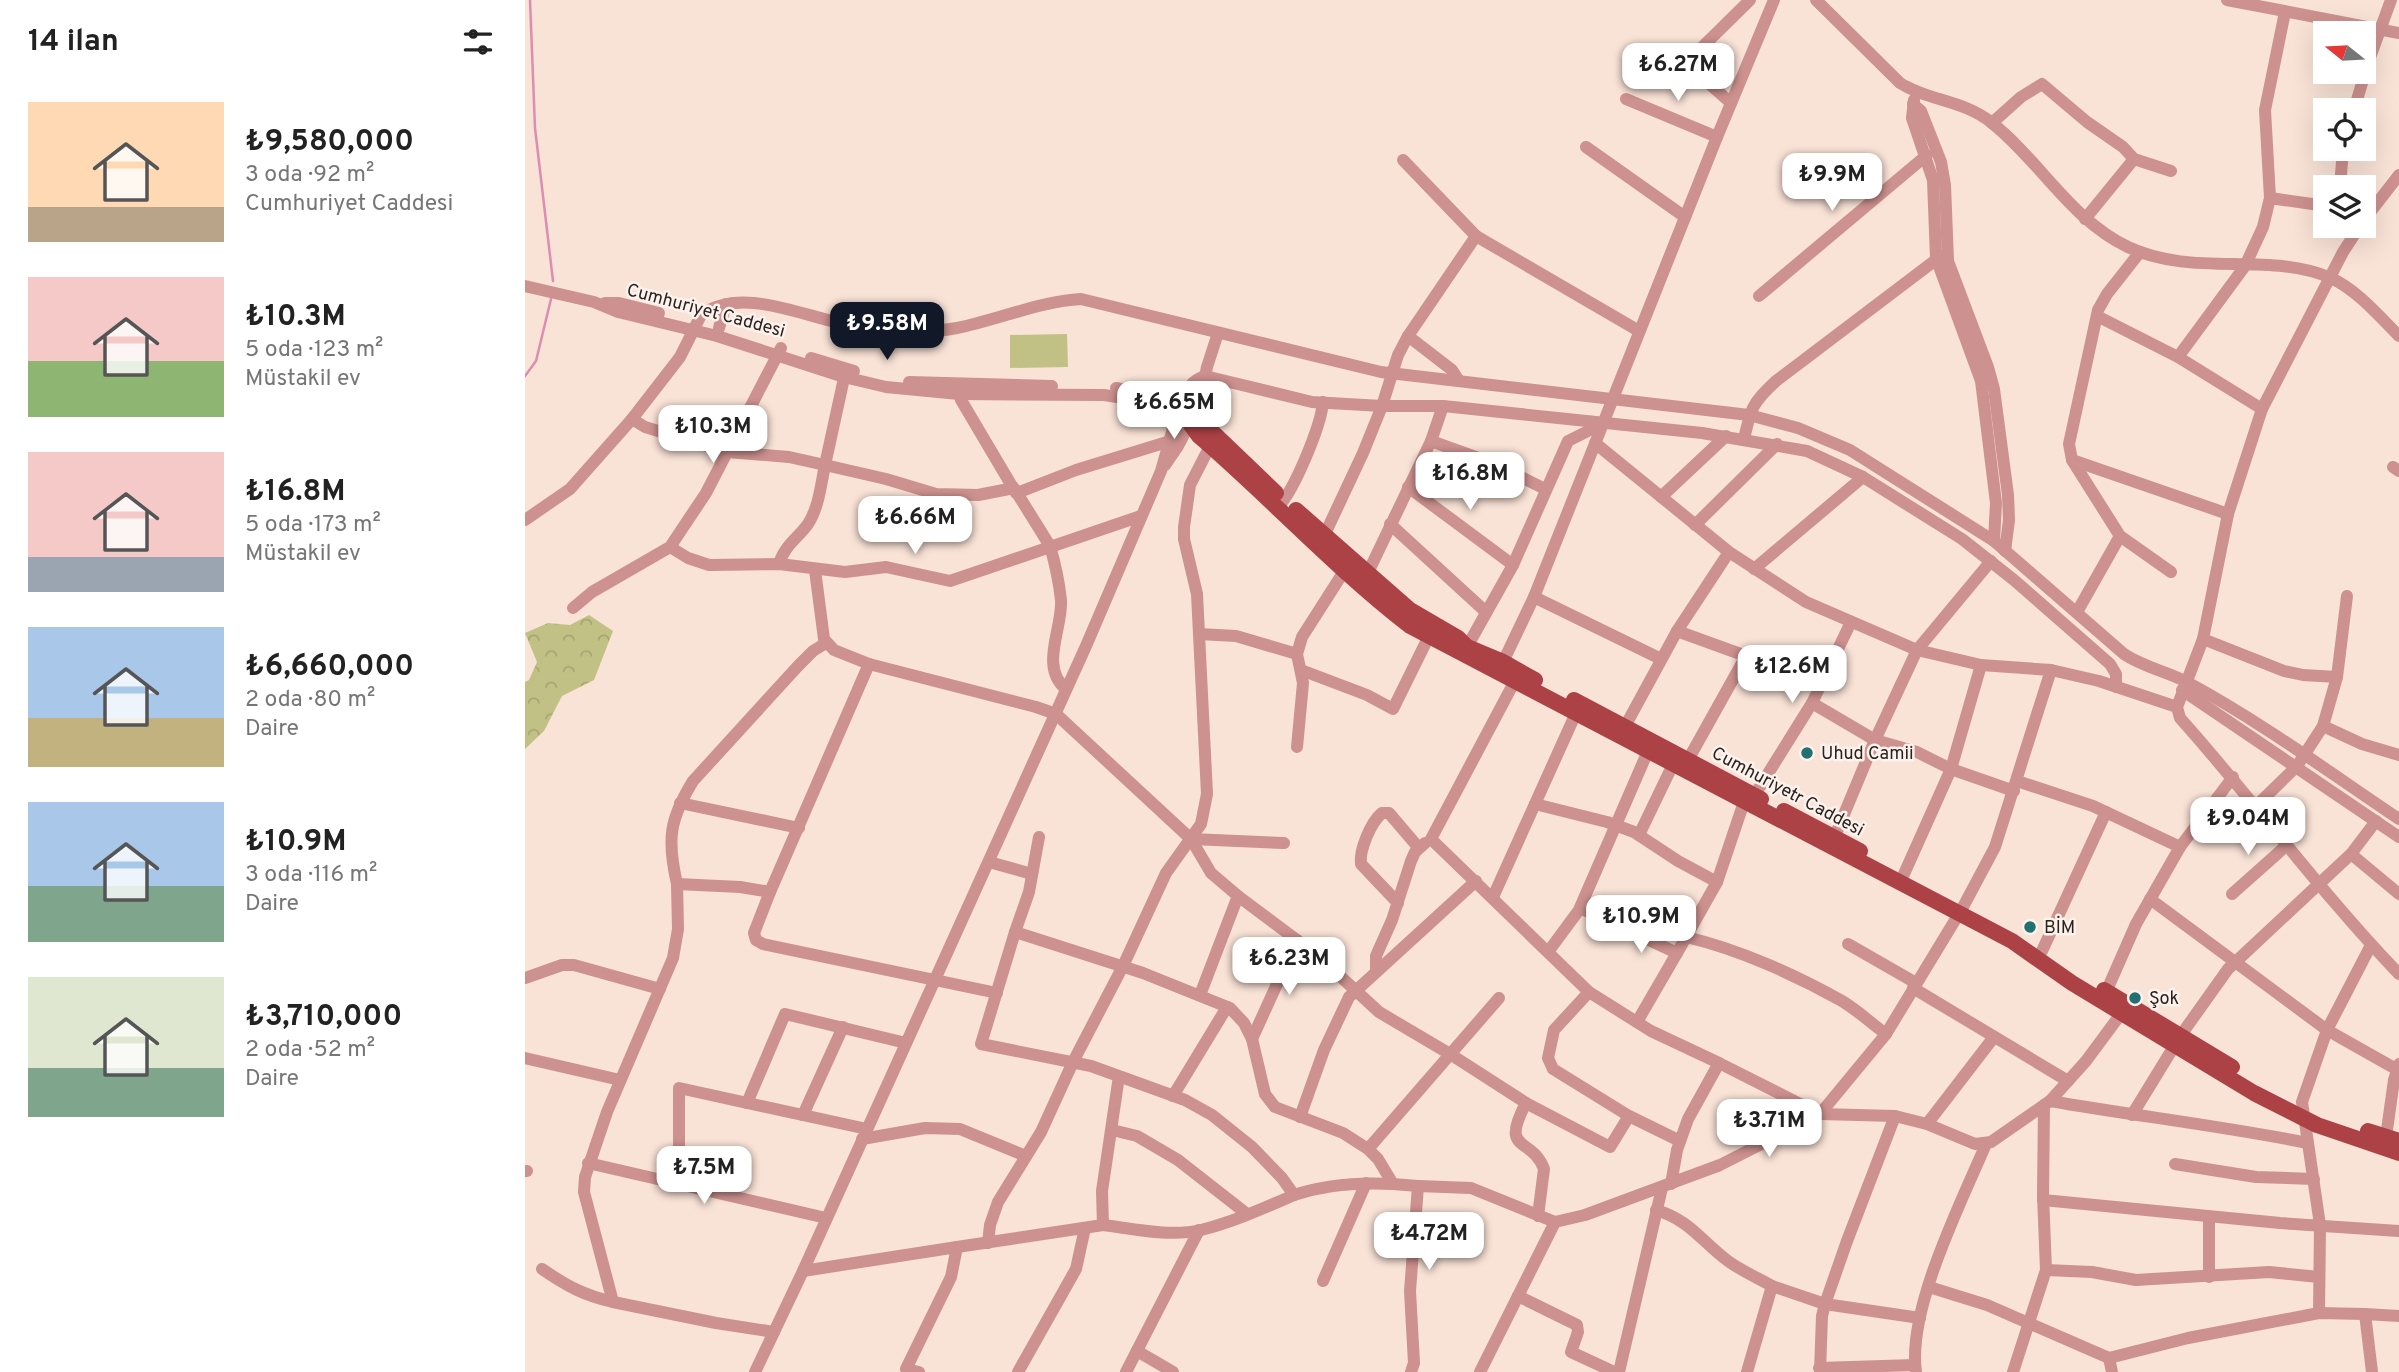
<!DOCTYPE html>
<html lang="tr">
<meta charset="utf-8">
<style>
body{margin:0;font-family:Overpass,sans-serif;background:#f2f2f2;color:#222;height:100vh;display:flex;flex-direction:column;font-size:26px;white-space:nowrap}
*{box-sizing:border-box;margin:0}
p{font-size:23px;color:#767676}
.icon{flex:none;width:38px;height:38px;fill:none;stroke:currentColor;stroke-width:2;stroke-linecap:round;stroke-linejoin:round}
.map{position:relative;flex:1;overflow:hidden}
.sheet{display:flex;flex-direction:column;background:#fff;width:525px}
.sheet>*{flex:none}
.needle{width:46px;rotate:288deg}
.tools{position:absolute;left:1788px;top:21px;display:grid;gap:14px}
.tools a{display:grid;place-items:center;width:63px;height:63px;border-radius:0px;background:#fff;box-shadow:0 7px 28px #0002;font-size:35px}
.price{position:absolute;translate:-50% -60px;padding:0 16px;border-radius:14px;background:#fff;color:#222;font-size:23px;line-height:46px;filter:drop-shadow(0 2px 4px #0008)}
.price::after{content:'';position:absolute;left:50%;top:42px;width:21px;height:16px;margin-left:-10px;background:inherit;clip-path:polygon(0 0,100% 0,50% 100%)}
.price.selected{background:#111827;color:#fff}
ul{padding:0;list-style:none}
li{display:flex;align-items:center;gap:21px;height:175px;padding:0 28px}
li span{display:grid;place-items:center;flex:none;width:196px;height:140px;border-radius:0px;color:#555}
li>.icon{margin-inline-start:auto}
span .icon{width:84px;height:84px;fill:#fffc;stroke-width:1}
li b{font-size:30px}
h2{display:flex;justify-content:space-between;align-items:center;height:84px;padding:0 28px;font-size:30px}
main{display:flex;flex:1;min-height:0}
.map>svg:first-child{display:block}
.green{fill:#c2c185}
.forest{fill:url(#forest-crowns)}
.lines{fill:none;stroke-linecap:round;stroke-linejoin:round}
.stream{stroke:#dc8eb0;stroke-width:2.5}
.minor{stroke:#cd918f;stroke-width:12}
.major{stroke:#ac4246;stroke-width:16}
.poi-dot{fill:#246f6f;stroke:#fcf2ed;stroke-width:2.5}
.labels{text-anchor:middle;stroke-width:5;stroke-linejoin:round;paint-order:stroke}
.street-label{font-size:18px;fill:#2a221d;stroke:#fcf2ed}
.poi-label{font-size:18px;fill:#2a221d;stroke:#fcf2ed;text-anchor:start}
</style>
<main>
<section class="sheet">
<h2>14 ilan<svg class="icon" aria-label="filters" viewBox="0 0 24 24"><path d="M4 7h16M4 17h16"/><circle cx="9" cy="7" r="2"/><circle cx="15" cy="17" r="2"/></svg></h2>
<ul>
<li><span style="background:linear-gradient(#ffd9b3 75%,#b9a48a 0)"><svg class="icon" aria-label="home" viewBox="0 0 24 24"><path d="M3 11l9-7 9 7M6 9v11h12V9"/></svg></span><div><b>₺9,580,000</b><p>3 oda · 92 m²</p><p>Cumhuriyet Caddesi</p></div></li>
<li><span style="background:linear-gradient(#f6c9c9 60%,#8fb573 0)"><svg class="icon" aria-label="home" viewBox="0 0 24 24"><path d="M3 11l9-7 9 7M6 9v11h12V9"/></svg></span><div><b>₺10.3M</b><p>5 oda · 123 m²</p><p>Müstakil ev</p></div></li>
<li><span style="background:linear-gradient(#f6c9c9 75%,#9aa5b1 0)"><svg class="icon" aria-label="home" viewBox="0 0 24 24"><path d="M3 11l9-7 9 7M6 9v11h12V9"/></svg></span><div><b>₺16.8M</b><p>5 oda · 173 m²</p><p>Müstakil ev</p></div></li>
<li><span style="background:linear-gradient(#a9c7e8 65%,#c2b280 0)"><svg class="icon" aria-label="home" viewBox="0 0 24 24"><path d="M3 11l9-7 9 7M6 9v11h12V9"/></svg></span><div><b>₺6,660,000</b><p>2 oda · 80 m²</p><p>Daire</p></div></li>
<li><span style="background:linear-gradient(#a9c7e8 60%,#7fa58c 0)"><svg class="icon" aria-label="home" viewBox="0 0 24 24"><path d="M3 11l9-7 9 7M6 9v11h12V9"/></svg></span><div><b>₺10.9M</b><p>3 oda · 116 m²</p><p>Daire</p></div></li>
<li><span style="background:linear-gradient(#dfe7d0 65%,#7fa58c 0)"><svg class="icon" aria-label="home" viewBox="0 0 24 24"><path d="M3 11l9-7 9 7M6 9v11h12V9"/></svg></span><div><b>₺3,710,000</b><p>2 oda · 52 m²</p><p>Daire</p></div></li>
</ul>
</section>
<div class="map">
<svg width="1874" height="1372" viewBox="0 0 1874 1372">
<defs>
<pattern id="forest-crowns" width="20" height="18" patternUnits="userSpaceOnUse" patternTransform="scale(1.75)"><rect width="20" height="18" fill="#c2c185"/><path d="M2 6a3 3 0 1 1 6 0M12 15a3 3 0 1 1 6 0" fill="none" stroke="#a7a672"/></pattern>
</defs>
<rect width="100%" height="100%" fill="#f9e2d6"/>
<path class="green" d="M 542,334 L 543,367 L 485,368 L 485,335 Z"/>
<path class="forest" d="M 64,615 L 88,631 L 69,680 L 37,696 L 19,731 L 0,749 L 0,682 L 4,680 L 12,662 L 0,633 L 23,623 L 45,625 Z"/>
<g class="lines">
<g class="stream">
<path d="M 5,0 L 10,128 L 28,281"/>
<path d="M 0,376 L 11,361 L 26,299"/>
</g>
<g class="minor">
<path d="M 1291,0 L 1375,83 C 1403,101 1439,100 1467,123 C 1515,161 1546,220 1603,247 C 1669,278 1743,251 1806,278 C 1832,290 1854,316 1874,336"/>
<path d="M 1702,0 L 1874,33"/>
<path d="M 1142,59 L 1180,80 L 1206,103"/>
<path d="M 1157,67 L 1225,0"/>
<path d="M 1101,99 L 1192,137"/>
<path d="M 1389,100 L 1387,118 L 1408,180 L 1411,258 L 1456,381 L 1471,503 L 1469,541"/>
<path d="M 1388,104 L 1396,111 L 1416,162 L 1420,185 L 1423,261 L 1463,367 L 1469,389 L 1483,495 L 1484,520 L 1480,551"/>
<path d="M 1829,110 L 1843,63 L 1866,0"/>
<path d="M 1467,123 L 1496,97 L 1517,84 L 1562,122 L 1598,147 L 1609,159 L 1646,171"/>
<path d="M 1061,147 L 1160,217"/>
<path d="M 878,160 L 951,236"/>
<path d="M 1815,187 L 1818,149"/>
<path d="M 1745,198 L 1801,206"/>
<path d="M 1560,219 L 1609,159"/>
<path d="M 1839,220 L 1874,175"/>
<path d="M 1835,226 L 1818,252 L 1737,409 L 1703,514 L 1678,639 L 1652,707 L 1655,718 C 1730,802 1796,893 1874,974"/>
<path d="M 1615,252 L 1582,294 L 1573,310 L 1544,444 L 1547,460 L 1595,536 L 1646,572"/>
<path d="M 0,286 L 69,302 L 93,312 L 192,336 L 319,377 L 361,387 L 434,394 L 579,395 L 605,399 L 649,414"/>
<path d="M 1234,296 L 1402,155"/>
<path d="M 80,303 L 94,303 L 134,313"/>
<path d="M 1572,316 L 1653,357 L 1737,409"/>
<path d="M 194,328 L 201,304"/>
<path d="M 883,336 L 927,370 L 934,381"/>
<path d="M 1653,357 L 1720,266 L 1738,227 L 1745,198 L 1740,110 L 1760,12"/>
<path d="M 286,358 L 329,371"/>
<path d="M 321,369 L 300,465 L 264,457 L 202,452 L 120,427 L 107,419 L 155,357 L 176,315 C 220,283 288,322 336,327 C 367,331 401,334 432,328 C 472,320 516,301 556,299 L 856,372 L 1224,415 L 1273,428 L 1325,450 L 1469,541 L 1599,654 C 1618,667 1641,671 1662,682 C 1736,722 1804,772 1874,819"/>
<path d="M 384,382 L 527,386"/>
<path d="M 434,386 L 436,400 L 491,493"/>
<path d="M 591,388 L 626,395 L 654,406"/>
<path d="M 657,404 C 661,391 666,380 680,376 L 787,402 L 857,406 L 918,406 L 1177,433 L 1282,451 L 1338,477 L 1437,539 L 1489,580 L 1585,664 L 1591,674 L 1591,687"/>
<path d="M 670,409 L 677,393 L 682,367 L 693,333"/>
<path d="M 1219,439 C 1226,408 1227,403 1251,381 L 1416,256"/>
<path d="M 906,441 L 970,464 L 1020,489"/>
<path d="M 1070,443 L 1204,552 L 1281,602 L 1392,650 L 1456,665 L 1526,670 L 1574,681 L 1652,707"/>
<path d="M 1547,460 L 1703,514"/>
<path d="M 640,465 L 653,446 L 663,427"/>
<path d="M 1868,467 L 1874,471"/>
<path d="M 883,487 L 988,565"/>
<path d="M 1136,497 L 1201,436"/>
<path d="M 753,507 C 769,491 796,426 798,402"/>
<path d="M 0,520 L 45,489 L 107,419"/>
<path d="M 865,524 L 961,612"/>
<path d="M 1170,525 L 1252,444"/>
<path d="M 800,534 L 838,453 L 857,406 L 873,355 L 883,336 L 951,236 L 1114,331"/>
<path d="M 145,547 L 163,558 L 184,565 L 254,564 L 320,572 L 361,567 L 425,581 L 616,516"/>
<path d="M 254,564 C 259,546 273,538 283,524 C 294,507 296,484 300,465 L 361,479 L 411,494 L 453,495 L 489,488"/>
<path d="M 1229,569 L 1338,477"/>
<path d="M 290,570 L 299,639 L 309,650 L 344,664 L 511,707 L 531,714 L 666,839 L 686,873 L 713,896"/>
<path d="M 839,581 L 906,441 L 918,406"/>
<path d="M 1009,597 L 1136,659"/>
<path d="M 48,608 L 67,592 L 145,547 L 181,493 L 256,348"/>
<path d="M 1552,612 L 1595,536"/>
<path d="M 1152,631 L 1221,656 L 1295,687"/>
<path d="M 674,634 L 711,636 L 772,654"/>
<path d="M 1678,639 L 1759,671 L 1778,675 L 1812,677"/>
<path d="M 301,643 L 288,651 L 273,666 L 168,781 C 144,820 142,840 152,884 L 215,887 L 245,892 L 344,664"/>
<path d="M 942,647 L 988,565 L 1043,441 L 1077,424"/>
<path d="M 978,662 L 1009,597 L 1192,137 L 1249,0"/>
<path d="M 776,670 L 842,695 L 868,709 L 907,630"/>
<path d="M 993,675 L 906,839 L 1064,992"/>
<path d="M 541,689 C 514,667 538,628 536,600 C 534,582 530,563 525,546 L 492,493 L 551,470 L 642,442"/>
<path d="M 1657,690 L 1874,837"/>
<path d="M 1287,703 L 1350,740 L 1392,752 L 1426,769 L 1489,791"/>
<path d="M 1798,726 L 1812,677 L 1822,596"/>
<path d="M 1097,732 L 1152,631 L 1204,552"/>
<path d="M 772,747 L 778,683 L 772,654 L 777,637 L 823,565"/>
<path d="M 1163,760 L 1221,656"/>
<path d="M 1492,781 L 1568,806 L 1655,847"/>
<path d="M 155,803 L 274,828"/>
<path d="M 1010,804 L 1082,822 L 1109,832 L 1153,861 L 1192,882"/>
<path d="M 1731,806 L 1772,766 L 1798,726 L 1837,744 L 1874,755"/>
<path d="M 1114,835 L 1152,756"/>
<path d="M 1310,836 L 1350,740 L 1392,650 L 1466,561"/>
<path d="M 666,839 L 759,843"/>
<path d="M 1826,854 L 1874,894"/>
<path d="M 464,862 L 507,874"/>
<path d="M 1379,874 L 1426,769 L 1456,665"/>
<path d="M 152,884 L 153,929 L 148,958 L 82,1112 L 60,1177 L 59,1192 L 88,1302 L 191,1323 L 249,1332"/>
<path d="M 245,892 L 229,933 L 231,940 L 238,944 L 472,993"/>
<path d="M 1707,894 L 1762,845"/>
<path d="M 968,897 L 1051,713"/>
<path d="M 1625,899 L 1802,1030 L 1871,1069"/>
<path d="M 873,903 L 836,864 C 834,850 846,822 857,813 L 864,813 L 893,847"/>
<path d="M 1055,908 L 1152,953 L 1112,1022"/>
<path d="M 490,932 L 504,892 L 514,837"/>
<path d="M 1161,937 C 1213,949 1271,975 1317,1001 C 1332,1010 1346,1023 1361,1034"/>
<path d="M 1323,944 L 1391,983"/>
<path d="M 1517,951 L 1581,812"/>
<path d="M 1023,952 L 1054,910 L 1123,751"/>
<path d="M 1152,953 L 1192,882 L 1219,802 L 1229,796 L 1287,703 L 1326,622"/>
<path d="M 851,972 L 851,956 L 867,920 L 886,861 L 890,852 L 900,843"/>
<path d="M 0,978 L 37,965 L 49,965 L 135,989"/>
<path d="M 1388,988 L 1543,1081"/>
<path d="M 675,995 L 713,896 L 792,955 L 854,1012 L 925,1054 L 1001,1103 L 1085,1147 L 1104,1116"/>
<path d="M 1578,999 L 1611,924 L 1655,847 L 1708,777"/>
<path d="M 727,1039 L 772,940"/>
<path d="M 0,1058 L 95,1080"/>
<path d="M 594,1076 L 577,1191 L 578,1225 C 610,1229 645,1237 676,1230 C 708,1222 739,1208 769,1195 L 757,1178 L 727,1147 L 687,1115 L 660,1100 L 566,1066 L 456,1044 L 490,932 L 618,973 L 705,1008 L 719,1023 L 727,1039 L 740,1094 L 750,1107 L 818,1133 L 843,1149"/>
<path d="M 648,1096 L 702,1007"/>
<path d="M 1525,1101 C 1611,1116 1698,1126 1783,1143"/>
<path d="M 222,1103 L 260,1014 L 381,1043"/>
<path d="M 1001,1103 C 974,1154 1007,1136 1019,1169 L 1013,1216"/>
<path d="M 278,1115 L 318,1027"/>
<path d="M 1607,1115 L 1656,1035 L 1703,969 L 1826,854 L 1851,821"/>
<path d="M 1370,1116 L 1322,1241 L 1300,1304 L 1395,1318"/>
<path d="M 775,1117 L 799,1050 L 824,997 L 951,881"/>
<path d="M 1402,1124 L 1469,1037"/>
<path d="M 587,1130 L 612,1136 L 653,1160 L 722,1214"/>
<path d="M 1861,1137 L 1869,1080 L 1874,1064"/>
<path d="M 337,1139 L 400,1128 L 435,1129 L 501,1156"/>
<path d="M 1155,1141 L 1104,1116 L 1028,1069 L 1023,1058 L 1029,1030 L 1064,992 L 1126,1031 L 1194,1063"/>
<path d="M 63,1163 L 301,1218"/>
<path d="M 1650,1164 L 1731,1177 L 1789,1179"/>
<path d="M 0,1171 L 2,1171"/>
<path d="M 154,1184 L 154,1088 L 342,1129"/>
<path d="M 1146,1184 L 1152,1150 L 1163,1119 L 1194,1063 L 1295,1114 L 1370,1116 L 1402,1124 L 1450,1144 L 1466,1142 L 1525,1101 L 1561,1061 L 1601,1007"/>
<path d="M 893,1186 L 868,1184 L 853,1159 L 843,1149 L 974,998"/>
<path d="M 769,1195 C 802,1184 833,1182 868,1184"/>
<path d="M 1518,1200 L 1755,1223 L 1874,1231"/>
<path d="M 1131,1210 C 1165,1220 1177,1242 1203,1261 C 1217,1271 1233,1278 1247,1286"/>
<path d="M 1684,1217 L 1684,1277"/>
<path d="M 463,1243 L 465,1225 L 473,1202 L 516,1132 L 548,1062 L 598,966 L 641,873 L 676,824 L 682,794 L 672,594 L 659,539 L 659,527 L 665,485 L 685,446"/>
<path d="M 432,1247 L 278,1271 L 561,646 L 636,471 L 650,421"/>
<path d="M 17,1269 C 42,1286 58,1295 88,1302"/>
<path d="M 1521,1270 L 1567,1272 L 1611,1280 L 1744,1272 L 1794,1277"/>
<path d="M 798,1281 L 841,1183"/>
<path d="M 1404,1287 L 1462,1305 L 1584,1358"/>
<path d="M 993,1296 L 1052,1325 L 1053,1332 L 1046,1352 L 1089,1372"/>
<path d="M 1794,1313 L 1795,1225 L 1777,1102 L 1802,1030 L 1846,945"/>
<path d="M 612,1351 L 648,1372"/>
<path d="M 1294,1368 L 1390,1365"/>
<path d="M 230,1372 L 278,1271"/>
<path d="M 394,1372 L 381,1369 L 426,1277 L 432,1247 L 578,1225"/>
<path d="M 493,1372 L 551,1269 L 560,1228"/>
<path d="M 601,1372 L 674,1230"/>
<path d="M 886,1372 L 889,1363 L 885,1291 L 893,1186 L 946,1188 L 1030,1222 L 1060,1215 L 1195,1165 L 1295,1114 L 1361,1034 L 1438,907 L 1470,847 L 1526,670"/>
<path d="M 955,1372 L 1030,1222"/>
<path d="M 1094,1372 L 1137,1188"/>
<path d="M 1222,1372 L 1247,1286 L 1300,1304 L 1297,1316 L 1295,1372"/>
<path d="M 1391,1372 C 1382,1309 1436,1203 1461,1144"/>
<path d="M 1488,1372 L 1521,1270 L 1518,1195 L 1519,1105"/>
<path d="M 1587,1372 L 1584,1358 L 1663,1338 L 1794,1313 L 1840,1314"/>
<path d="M 1847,1372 L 1840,1314 L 1874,1316"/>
</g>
<g class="major">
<path d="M 670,420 L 679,424 L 751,493"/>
<path d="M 666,425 L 674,436 C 746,498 810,568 885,626 L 1487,941 L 1547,983 L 1729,1093 L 1792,1125 L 1874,1153"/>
<path d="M 771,510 L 885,610 L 933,638 L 942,647 L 978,662 L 1010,680"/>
<path d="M 1049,700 L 1236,799"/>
<path d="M 1259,811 L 1335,851"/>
<path d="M 1579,990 L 1707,1067"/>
<path d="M 1843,1131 L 1874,1141"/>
</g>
</g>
<g class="poi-dot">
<circle cx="1282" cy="753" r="7"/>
<circle cx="1505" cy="927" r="7"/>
<circle cx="1610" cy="998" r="7"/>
</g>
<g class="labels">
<g class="street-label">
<text transform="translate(181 310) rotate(15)" y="6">Cumhuriyet Caddesi</text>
<text transform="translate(1263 791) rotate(28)" y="6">Cumhuriyetr Caddesi</text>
</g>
<g class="poi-label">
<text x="1296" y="759">Uhud Camii</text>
<text x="1519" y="933">BİM</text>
<text x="1624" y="1004">Şok</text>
</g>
</g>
</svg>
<div class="tools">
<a><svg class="needle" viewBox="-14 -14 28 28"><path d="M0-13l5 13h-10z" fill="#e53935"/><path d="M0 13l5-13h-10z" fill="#767676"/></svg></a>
<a><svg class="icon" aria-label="locate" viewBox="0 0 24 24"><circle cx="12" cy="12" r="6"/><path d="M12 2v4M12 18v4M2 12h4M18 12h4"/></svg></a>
<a><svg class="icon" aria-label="layers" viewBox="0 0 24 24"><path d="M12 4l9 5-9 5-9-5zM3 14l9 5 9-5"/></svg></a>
</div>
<b class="price" style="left:1153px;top:103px">₺6.27M</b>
<b class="price" style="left:1307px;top:213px">₺9.9M</b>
<b class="price selected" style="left:362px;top:362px">₺9.58M</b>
<b class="price" style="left:649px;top:441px">₺6.65M</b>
<b class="price" style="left:188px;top:465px">₺10.3M</b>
<b class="price" style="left:945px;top:512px">₺16.8M</b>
<b class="price" style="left:390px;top:556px">₺6.66M</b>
<b class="price" style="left:1267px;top:705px">₺12.6M</b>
<b class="price" style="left:1723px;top:857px">₺9.04M</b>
<b class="price" style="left:1116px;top:955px">₺10.9M</b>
<b class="price" style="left:764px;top:997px">₺6.23M</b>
<b class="price" style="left:1244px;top:1159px">₺3.71M</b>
<b class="price" style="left:179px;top:1206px">₺7.5M</b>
<b class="price" style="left:904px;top:1272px">₺4.72M</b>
</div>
</main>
